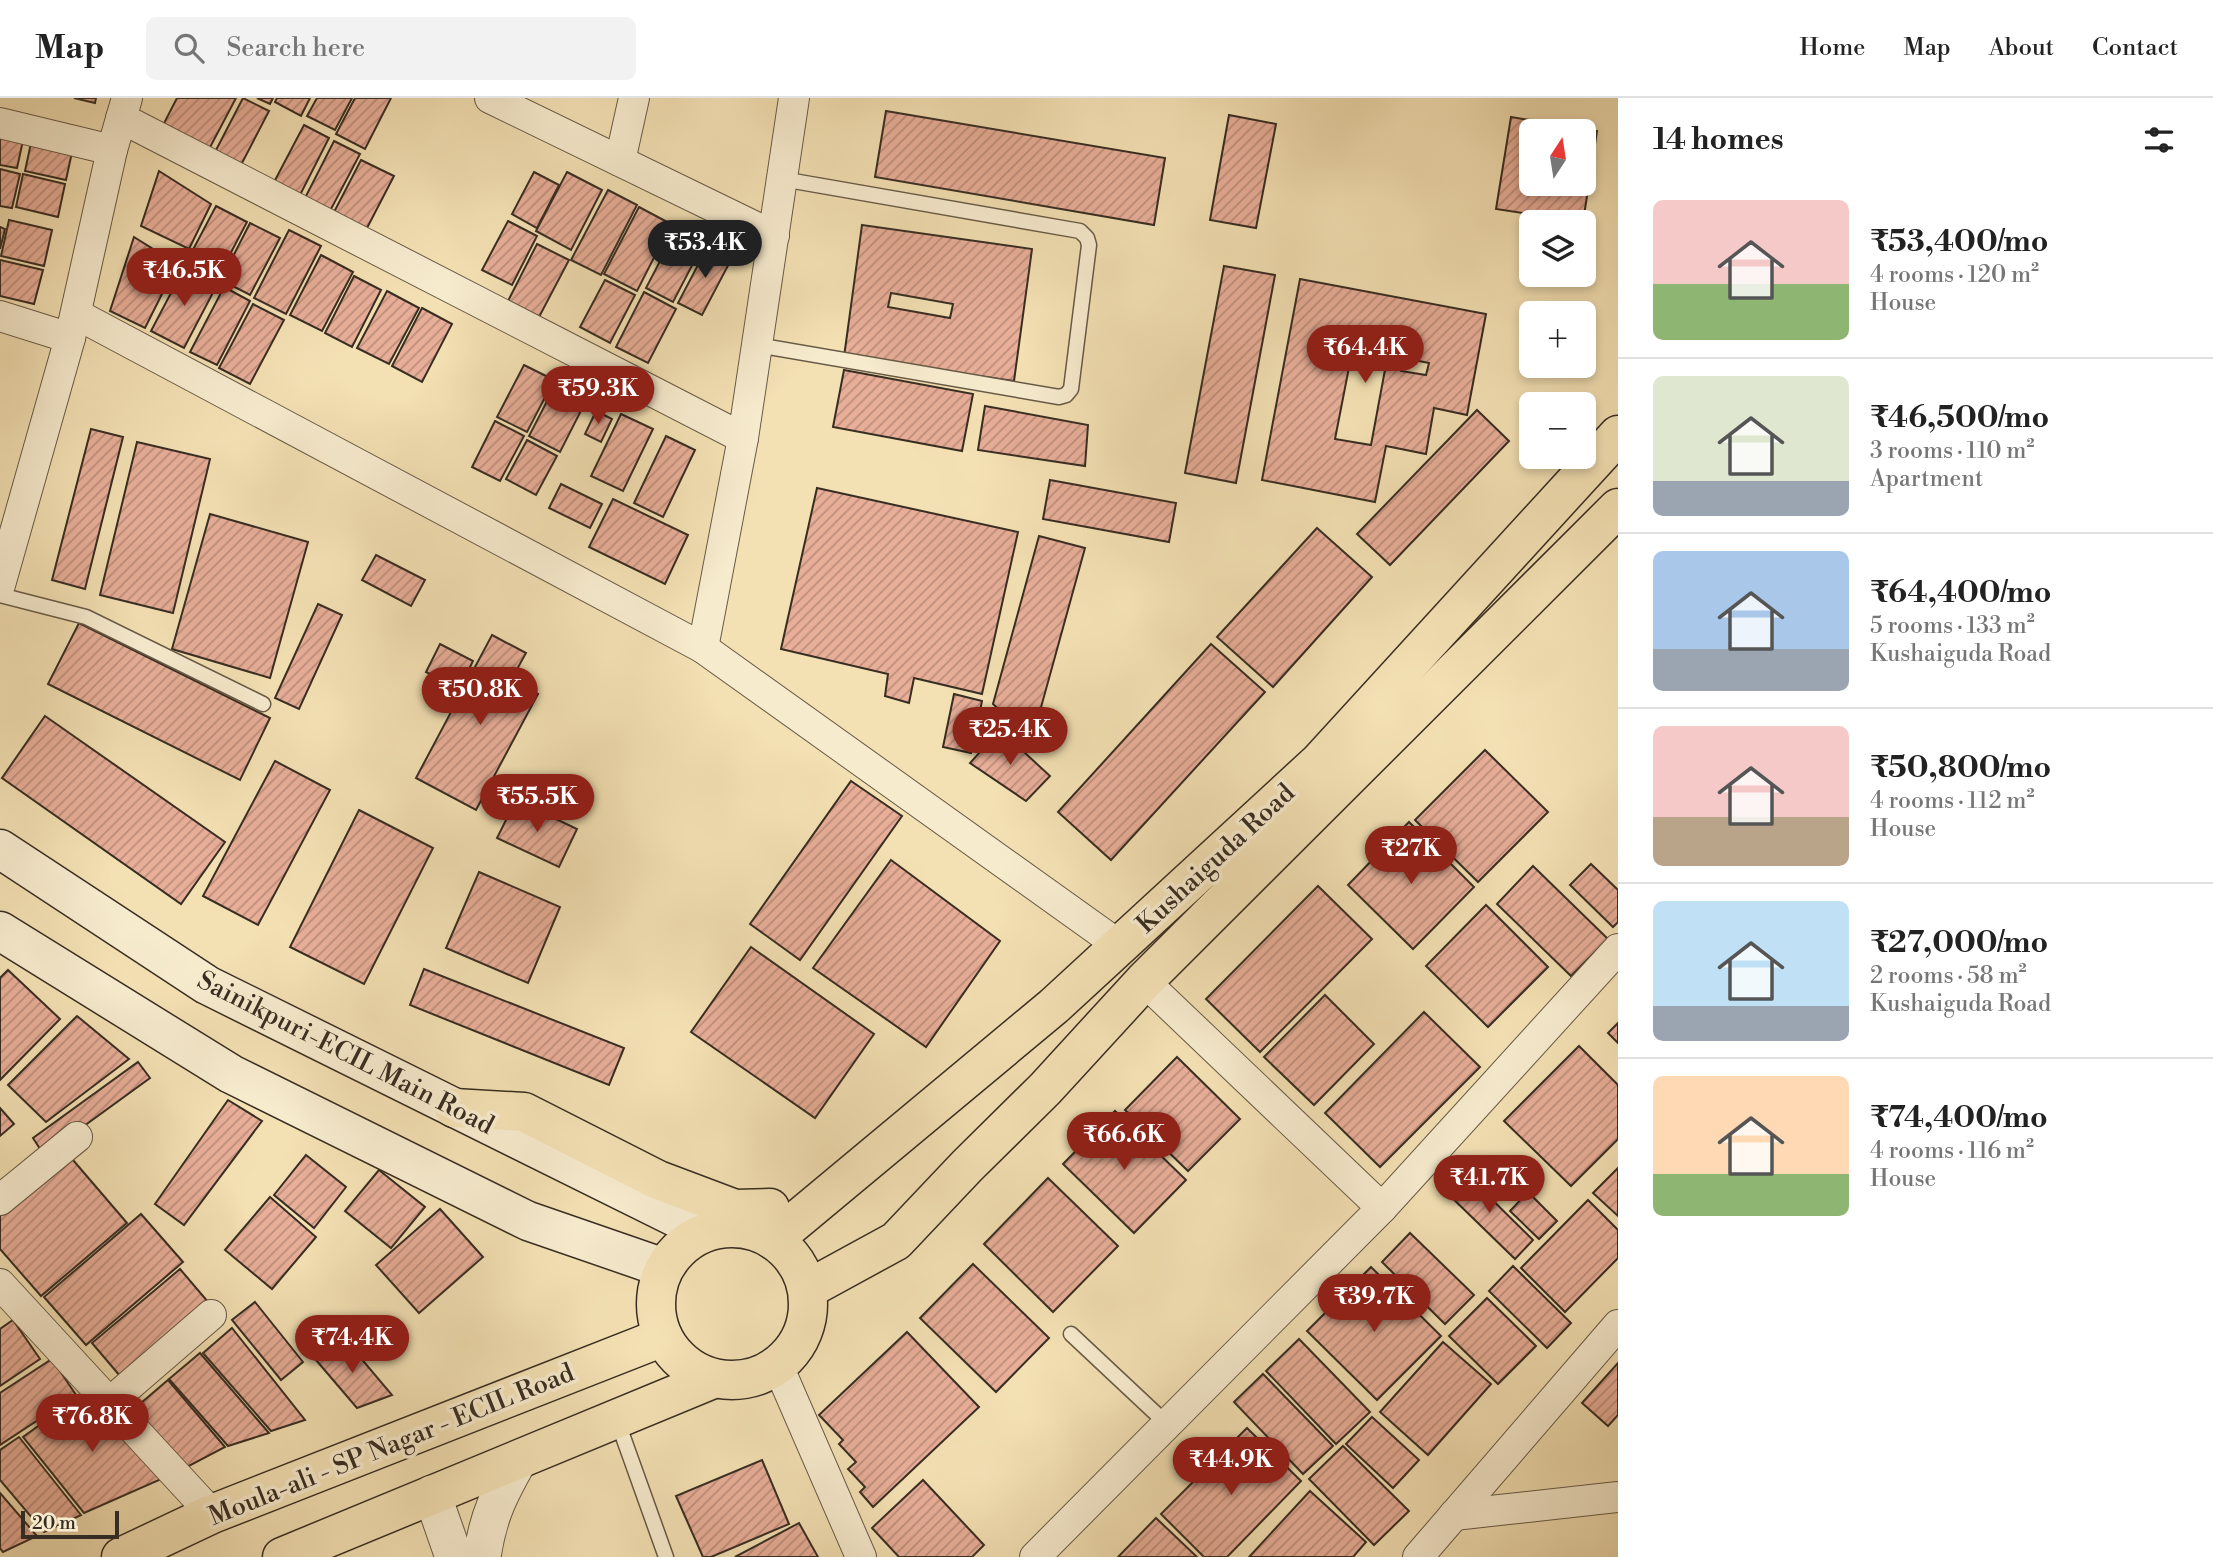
<!DOCTYPE html>
<meta charset="utf-8">
<style>
body{margin:0;font-family:"Libre Bodoni",serif;background:#f2f2f2;color:#222;height:100vh;display:flex;flex-direction:column;font-size:26px;white-space:nowrap}
*{box-sizing:border-box;margin:0}
p{font-size:23px;color:#767676}
.icon{flex:none;width:38px;height:38px;fill:none;stroke:currentColor;stroke-width:2;stroke-linecap:round;stroke-linejoin:round}
.map{position:relative;flex:1;overflow:hidden}
.details{display:flex;flex-direction:column;background:#fff;width:595px}
.details>*{flex:none}
.needle{width:46px;rotate:12deg}
.fabs{position:absolute;left:1519px;top:21px;display:grid;gap:14px}
.fabs a{display:grid;place-items:center;width:77px;height:77px;border-radius:10px;background:#fff;box-shadow:0 4px 10px #0003;font-size:35px}
.scale{position:absolute;left:21px;bottom:18px;width:98px;box-sizing:border-box;padding-left:7px;border:4px solid #382d22;border-top:0;font-size:19px;line-height:24px;white-space:nowrap;color:#382d22;-webkit-text-stroke:5px #f7ebce;paint-order:stroke}
.price{position:absolute;translate:-50% -60px;padding:0 16px;border-radius:24px;background:#8f2418;color:#fff;font-size:23px;line-height:46px;filter:drop-shadow(0 2px 4px #0008)}
.price::after{content:'';position:absolute;left:50%;top:42px;width:21px;height:16px;margin-left:-10px;background:inherit;clip-path:polygon(0 0,100% 0,50% 100%)}
.price.current{background:#222;color:#fff}
ul{padding:0;list-style:none}
li{display:flex;align-items:center;gap:21px;height:175px;padding:0 35px}
li+li{border-top:2px solid #e0e0e0}
li span{display:grid;place-items:center;flex:none;width:196px;height:140px;border-radius:10px;color:#555}
li>.icon{margin-inline-start:auto}
span .icon{width:84px;height:84px;fill:#fffc;stroke-width:1}
li b{font-size:30px}
h2{display:flex;justify-content:space-between;align-items:center;height:84px;padding:0 35px;font-size:30px}
header{display:flex;align-items:center;gap:42px;box-sizing:border-box;height:98px;padding:0 35px;background:#fff;border-bottom:2px solid #e0e0e0}
header strong{font-size:33px}
nav{display:flex;gap:38px;margin-inline-start:auto;font-size:24px}
.search{width:490px;height:63px;background:#f2f2f2;display:flex;align-items:center;gap:18px;box-sizing:border-box;padding:0 24px;border-radius:10px;color:#767676;font-size:26px}
main{display:flex;flex:1;min-height:0}
.map>svg:first-child{display:block}
.building{fill:url(#building-hatch);stroke:#382d22;stroke-width:2;fill-rule:evenodd}
.lines{fill:none;stroke-linecap:round;stroke-linejoin:round}
.service-casing{stroke:#675a46;stroke-width:17}
.minor-casing{stroke:#675a46;stroke-width:32}
.tertiary-casing{stroke:#675a46;stroke-width:39}
.secondary-casing{stroke:#382d22;stroke-width:41}
.primary-casing{stroke:#382d22;stroke-width:41}
.service{stroke:#f7ebce;stroke-width:14}
.minor{stroke:#f7ebce;stroke-width:30}
.tertiary{stroke:#f7ebce;stroke-width:37}
.secondary{stroke:#f7ebce;stroke-width:38}
.primary{stroke:#f3e0b3;stroke-width:38}
.labels{text-anchor:middle;stroke-width:7;stroke-linejoin:round;paint-order:stroke}
.street-label{font-size:26px;fill:#382d22;stroke:#f7ebce}
</style>
<header>
<strong>Map</strong>
<div class="search"><svg class="icon" aria-label="search" viewBox="0 0 24 24"><circle cx="10" cy="10" r="6"/><path d="M15 15l6 6"/></svg>Search here</div>
<nav><a>Home</a><a>Map</a><a>About</a><a>Contact</a></nav>
</header>
<main>
<div class="map">
<svg width="1618" height="1459" viewBox="0 0 1618 1459">
<defs>
<pattern id="building-hatch" width="6" height="6" patternUnits="userSpaceOnUse" patternTransform="scale(1.75)"><rect width="6" height="6" fill="#e8ae98"/><path d="M-1 1l2-2M0 6l6-6M5 7l2-2" fill="none" stroke="#bd8e7c"/></pattern>
</defs>
<rect width="100%" height="100%" fill="#f3e0b3"/>
<filter id="stains"><feTurbulence type="fractalNoise" baseFrequency=".00286" numOctaves="4"/><feColorMatrix values="0 0 0 0 .2 0 0 0 0 .09 0 0 0 0 .02 0 0 0 .5 -.17"/></filter>
<radialGradient id="worn" r=".72"><stop offset=".6" stop-color="#630" stop-opacity="0"/><stop offset="1" stop-color="#630" stop-opacity=".3"/></radialGradient>
<g class="building">
<path d="M 74,0 L 96,0 L 95,5 Z"/>
<path d="M 177,0 L 236,0 L 207,55 L 161,31 Z"/>
<path d="M 243,0 L 269,13 L 241,67 L 215,54 Z"/>
<path d="M 257,0 L 273,0 L 270,6 Z"/>
<path d="M 277,0 L 310,0 L 301,18 L 275,4 Z"/>
<path d="M 317,0 L 352,0 L 335,32 L 307,18 Z"/>
<path d="M 355,0 L 391,0 L 365,51 L 336,36 Z"/>
<path d="M 886,13 L 1165,60 L 1154,127 L 875,79 Z"/>
<path d="M 1229,17 L 1276,26 L 1256,130 L 1210,122 Z"/>
<path d="M 1511,19 L 1597,33 L 1583,124 L 1496,111 ZM 1531,33 L 1584,33 L 1584,86 L 1531,86 Z"/>
<path d="M 304,27 L 329,40 L 299,99 L 273,86 Z"/>
<path d="M 0,32 L 24,38 L 17,70 L 0,67 Z"/>
<path d="M 334,43 L 360,56 L 330,113 L 305,100 Z"/>
<path d="M 31,45 L 72,54 L 66,82 L 25,73 Z"/>
<path d="M 361,62 L 394,78 L 366,132 L 333,116 Z"/>
<path d="M 0,71 L 20,76 L 12,110 L 0,108 Z"/>
<path d="M 159,73 L 211,106 L 189,151 L 141,128 Z"/>
<path d="M 534,74 L 559,87 L 537,130 L 512,116 Z"/>
<path d="M 567,74 L 602,92 L 571,152 L 536,133 Z"/>
<path d="M 23,76 L 65,86 L 58,119 L 16,109 Z"/>
<path d="M 608,92 L 637,107 L 601,177 L 571,162 Z"/>
<path d="M 216,108 L 247,124 L 217,181 L 186,165 Z"/>
<path d="M 639,109 L 671,126 L 637,193 L 604,176 Z"/>
<path d="M 9,122 L 52,132 L 44,168 L 1,158 Z"/>
<path d="M 508,123 L 537,138 L 512,187 L 482,172 Z"/>
<path d="M 250,125 L 280,140 L 250,197 L 221,182 Z"/>
<path d="M 862,127 L 1032,151 L 1014,283 L 844,259 ZM 891,195 L 953,206 L 950,220 L 888,209 Z"/>
<path d="M 0,129 L 5,131 L 0,151 Z"/>
<path d="M 289,132 L 321,148 L 286,216 L 254,200 Z"/>
<path d="M 134,139 L 177,166 L 145,230 L 110,213 Z"/>
<path d="M 670,144 L 697,158 L 673,204 L 646,190 Z"/>
<path d="M 537,146 L 569,162 L 538,221 L 507,205 Z"/>
<path d="M 709,146 L 733,158 L 702,217 L 678,205 Z"/>
<path d="M 321,157 L 353,174 L 322,233 L 290,217 Z"/>
<path d="M 0,162 L 43,172 L 34,206 L 0,198 Z"/>
<path d="M 1224,168 L 1275,177 L 1236,385 L 1185,375 Z"/>
<path d="M 184,170 L 217,187 L 184,250 L 151,233 Z"/>
<path d="M 354,178 L 381,192 L 352,249 L 325,235 Z"/>
<path d="M 1300,181 L 1486,216 L 1467,317 L 1434,310 L 1426,356 L 1386,348 L 1375,404 L 1262,382 ZM 1352,254 L 1387,261 L 1371,347 L 1335,341 ZM 1404,260 L 1429,265 L 1426,277 L 1401,273 Z"/>
<path d="M 605,182 L 635,197 L 610,245 L 580,229 Z"/>
<path d="M 224,189 L 250,203 L 217,267 L 190,254 Z"/>
<path d="M 387,193 L 419,210 L 389,266 L 357,250 Z"/>
<path d="M 644,194 L 676,211 L 648,265 L 616,249 Z"/>
<path d="M 253,206 L 284,222 L 250,286 L 219,270 Z"/>
<path d="M 422,210 L 452,226 L 422,284 L 392,268 Z"/>
<path d="M 524,267 L 554,282 L 527,334 L 497,319 Z"/>
<path d="M 844,272 L 973,296 L 962,353 L 833,329 Z"/>
<path d="M 558,282 L 589,297 L 560,354 L 529,338 Z"/>
<path d="M 985,308 L 1088,327 L 1085,368 L 978,352 Z"/>
<path d="M 1477,312 L 1509,343 L 1390,467 L 1357,436 Z"/>
<path d="M 596,313 L 612,321 L 601,344 L 585,336 Z"/>
<path d="M 621,316 L 653,331 L 623,393 L 591,378 Z"/>
<path d="M 495,323 L 524,338 L 500,383 L 472,369 Z"/>
<path d="M 91,331 L 123,339 L 85,491 L 52,482 Z"/>
<path d="M 666,338 L 695,352 L 663,419 L 634,405 Z"/>
<path d="M 527,342 L 557,358 L 536,397 L 506,381 Z"/>
<path d="M 137,344 L 210,361 L 173,515 L 100,497 Z"/>
<path d="M 1050,382 L 1176,405 L 1169,444 L 1043,421 Z"/>
<path d="M 561,386 L 602,406 L 590,430 L 549,410 Z"/>
<path d="M 817,390 L 1018,434 L 982,596 L 914,580 L 909,605 L 885,598 L 888,576 L 781,551 Z"/>
<path d="M 613,401 L 688,437 L 665,486 L 589,449 Z"/>
<path d="M 210,416 L 308,444 L 270,580 L 172,551 Z"/>
<path d="M 1317,430 L 1372,479 L 1273,589 L 1217,539 Z"/>
<path d="M 1039,438 L 1085,450 L 1032,642 L 993,606 Z"/>
<path d="M 376,457 L 425,482 L 411,508 L 362,482 Z"/>
<path d="M 318,506 L 342,517 L 299,611 L 275,600 Z"/>
<path d="M 79,525 L 270,620 L 240,682 L 48,586 Z"/>
<path d="M 492,537 L 526,555 L 511,582 L 538,596 L 476,712 L 416,680 Z"/>
<path d="M 440,546 L 473,563 L 459,591 L 426,574 Z"/>
<path d="M 1211,546 L 1265,594 L 1111,762 L 1058,714 Z"/>
<path d="M 954,596 L 982,603 L 971,655 L 943,649 Z"/>
<path d="M 45,618 L 225,744 L 181,806 L 2,680 Z"/>
<path d="M 1000,632 L 1050,678 L 1026,703 L 970,665 Z"/>
<path d="M 1485,652 L 1548,714 L 1478,784 L 1415,722 Z"/>
<path d="M 275,663 L 330,692 L 258,827 L 203,798 Z"/>
<path d="M 851,683 L 902,718 L 800,862 L 750,826 Z"/>
<path d="M 516,702 L 577,731 L 559,769 L 497,740 Z"/>
<path d="M 359,712 L 433,750 L 364,886 L 290,849 Z"/>
<path d="M 1409,724 L 1474,789 L 1413,851 L 1348,787 Z"/>
<path d="M 891,762 L 1000,843 L 926,949 L 813,870 Z"/>
<path d="M 1591,766 L 1618,792 L 1618,824 L 1613,829 L 1570,787 Z"/>
<path d="M 1533,768 L 1608,841 L 1571,878 L 1497,806 Z"/>
<path d="M 479,774 L 560,809 L 528,885 L 446,850 Z"/>
<path d="M 1318,788 L 1372,841 L 1260,954 L 1206,901 Z"/>
<path d="M 1486,807 L 1548,869 L 1488,929 L 1426,868 Z"/>
<path d="M 751,849 L 874,936 L 815,1020 L 691,934 Z"/>
<path d="M 424,871 L 624,950 L 609,987 L 410,907 Z"/>
<path d="M 8,872 L 60,921 L 0,982 L 0,880 Z"/>
<path d="M 1325,897 L 1374,946 L 1314,1007 L 1264,959 Z"/>
<path d="M 1424,914 L 1480,969 L 1380,1069 L 1325,1015 Z"/>
<path d="M 77,918 L 129,961 L 46,1024 L 8,987 Z"/>
<path d="M 1618,925 L 1618,945 L 1608,935 Z"/>
<path d="M 1579,948 L 1618,987 L 1618,1041 L 1571,1088 L 1504,1023 Z"/>
<path d="M 1177,959 L 1240,1021 L 1188,1073 L 1125,1012 Z"/>
<path d="M 138,964 L 150,980 L 44,1057 L 33,1040 Z"/>
<path d="M 228,1002 L 262,1023 L 184,1127 L 155,1106 Z"/>
<path d="M 0,1010 L 14,1026 L 0,1038 Z"/>
<path d="M 1115,1013 L 1186,1082 L 1134,1135 L 1063,1066 Z"/>
<path d="M 67,1055 L 127,1125 L 41,1198 L 0,1151 L 0,1112 Z"/>
<path d="M 306,1057 L 346,1089 L 314,1130 L 274,1097 Z"/>
<path d="M 1618,1070 L 1618,1118 L 1593,1095 Z"/>
<path d="M 379,1072 L 425,1109 L 391,1150 L 345,1113 Z"/>
<path d="M 1464,1074 L 1533,1142 L 1515,1161 L 1445,1093 Z"/>
<path d="M 1048,1080 L 1118,1148 L 1053,1214 L 984,1146 Z"/>
<path d="M 1528,1094 L 1557,1123 L 1539,1141 L 1510,1113 Z"/>
<path d="M 270,1099 L 316,1139 L 272,1191 L 225,1152 Z"/>
<path d="M 1588,1102 L 1618,1132 L 1618,1160 L 1565,1214 L 1521,1170 Z"/>
<path d="M 440,1111 L 483,1159 L 419,1215 L 376,1167 Z"/>
<path d="M 141,1116 L 183,1164 L 86,1247 L 44,1199 Z"/>
<path d="M 1410,1135 L 1474,1197 L 1445,1226 L 1382,1164 Z"/>
<path d="M 973,1166 L 1049,1240 L 996,1294 L 920,1220 Z"/>
<path d="M 1513,1168 L 1571,1225 L 1547,1250 L 1489,1193 Z"/>
<path d="M 1371,1169 L 1441,1238 L 1377,1302 L 1307,1233 Z"/>
<path d="M 180,1171 L 214,1211 L 126,1285 L 92,1245 Z"/>
<path d="M 1487,1200 L 1536,1248 L 1498,1286 L 1449,1238 Z"/>
<path d="M 255,1204 L 303,1264 L 281,1282 L 232,1222 Z"/>
<path d="M 13,1222 L 40,1261 L 0,1288 L 0,1231 Z"/>
<path d="M 232,1230 L 305,1322 L 271,1333 L 203,1255 Z"/>
<path d="M 907,1234 L 979,1309 L 873,1409 L 860,1394 L 865,1389 L 848,1371 L 856,1364 L 839,1346 L 843,1342 L 819,1317 Z"/>
<path d="M 343,1239 L 392,1297 L 357,1310 L 316,1262 Z"/>
<path d="M 1299,1241 L 1370,1314 L 1336,1346 L 1266,1273 Z"/>
<path d="M 1443,1244 L 1491,1286 L 1428,1357 L 1380,1314 Z"/>
<path d="M 200,1255 L 269,1335 L 228,1348 L 169,1281 Z"/>
<path d="M 52,1261 L 76,1297 L 0,1347 L 0,1295 Z"/>
<path d="M 1618,1265 L 1618,1317 L 1608,1328 L 1582,1305 Z"/>
<path d="M 1263,1276 L 1333,1348 L 1303,1376 L 1234,1304 Z"/>
<path d="M 168,1282 L 225,1349 L 185,1370 L 135,1310 Z"/>
<path d="M 90,1291 L 166,1379 L 84,1415 L 23,1339 Z"/>
<path d="M 1372,1319 L 1419,1362 L 1393,1390 L 1346,1346 Z"/>
<path d="M 1247,1330 L 1301,1383 L 1227,1459 L 1204,1459 L 1161,1416 Z"/>
<path d="M 19,1339 L 81,1417 L 44,1434 L 0,1382 L 0,1352 Z"/>
<path d="M 1343,1348 L 1409,1413 L 1374,1447 L 1309,1381 Z"/>
<path d="M 762,1362 L 789,1426 L 711,1459 L 703,1459 L 676,1398 Z"/>
<path d="M 923,1382 L 984,1447 L 972,1459 L 899,1459 L 872,1430 Z"/>
<path d="M 1310,1393 L 1366,1444 L 1353,1459 L 1249,1459 Z"/>
<path d="M 0,1395 L 37,1438 L 3,1454 L 0,1450 Z"/>
<path d="M 1156,1420 L 1197,1459 L 1118,1459 Z"/>
<path d="M 799,1425 L 818,1459 L 735,1459 Z"/>
</g>
<g class="lines">
<g class="service-casing">
<g id="service">
<path d="M 757,247 L 1059,299 L 1066,297 L 1071,291 L 1089,147 L 1087,140 L 1080,133 L 782,81"/>
<path d="M 0,497 L 86,519 L 263,606"/>
<path d="M 1071,1236 L 1167,1326"/>
<path d="M 617,1322 L 666,1459"/>
</g>
</g>
<g class="minor-casing">
<g id="minor">
<path d="M 490,0 L 774,138"/>
<path d="M 121,20 L 743,340"/>
<path d="M 0,25 L 112,52"/>
<path d="M 620,63 L 634,0"/>
<path d="M 76,216 L 703,550 L 1120,848"/>
<path d="M 0,218 L 70,240"/>
<path d="M 0,487 L 70,240 L 112,52 L 127,0"/>
<path d="M 703,550 L 743,340 L 794,0"/>
<path d="M 1144,883 L 1382,1110"/>
<path d="M 0,1102 L 77,1039"/>
<path d="M 0,1186 L 212,1416"/>
<path d="M 778,1268 L 861,1459"/>
<path d="M 109,1305 L 211,1217"/>
<path d="M 1454,1417 L 1618,1399"/>
<path d="M 1035,1459 L 1382,1110 L 1618,851"/>
<path d="M 1418,1459 L 1618,1227"/>
</g>
</g>
<g class="tertiary-casing">
<g id="tertiary">
<path d="M 432,1396 L 454,1459"/>
<path d="M 482,1459 C 488,1418 499,1396 519,1361"/>
</g>
</g>
<g class="secondary-casing">
<g id="secondary">
<path d="M 0,751 L 207,887 L 705,1134"/>
<path d="M 0,833 L 231,976 L 528,1123 L 664,1170"/>
</g>
</g>
<g class="primary-casing">
<g id="primary">
<path d="M 454,1010 L 524,1014 L 658,1082 L 735,1111 L 770,1110"/>
<circle cx="732" cy="1206" r="76"/>
<path d="M 773,1142 L 1054,908 L 1319,664 L 1618,337"/>
<path d="M 808,1191 L 896,1143 L 967,1068 L 1045,991 L 1144,883 L 1618,410"/>
<path d="M 121,1459 L 212,1416 L 663,1239"/>
<path d="M 282,1459 L 713,1281"/>
</g>
</g>
<use href="#service" class="service"/>
<use href="#minor" class="minor"/>
<use href="#tertiary" class="tertiary"/>
<use href="#secondary" class="secondary"/>
<use href="#primary" class="primary"/>
</g>
<g class="labels">
<g class="street-label">
<text transform="translate(1215 760) rotate(-43)" y="9">Kushaiguda Road</text>
<text transform="translate(346 954) rotate(27)" y="9">Sainikpuri-ECIL Main Road</text>
<text transform="translate(391 1346) rotate(-22)" y="9">Moula-ali - SP Nagar - ECIL Road</text>
</g>
</g>
<rect width="100%" height="100%" filter="url(#stains)"/>
<rect width="100%" height="100%" fill="url(#worn)"/>
</svg>
<div class="fabs">
<a><svg class="needle" viewBox="-14 -14 28 28"><path d="M0-13l5 13h-10z" fill="#e53935"/><path d="M0 13l5-13h-10z" fill="#767676"/></svg></a>
<a><svg class="icon" aria-label="layers" viewBox="0 0 24 24"><path d="M12 4l9 5-9 5-9-5zM3 14l9 5 9-5"/></svg></a>
<a>+</a>
<a>−</a>
</div>
<div class="scale">20 m</div>
<b class="price current" style="left:705px;top:182px">₹53.4K</b>
<b class="price" style="left:184px;top:210px">₹46.5K</b>
<b class="price" style="left:1365px;top:287px">₹64.4K</b>
<b class="price" style="left:598px;top:328px">₹59.3K</b>
<b class="price" style="left:480px;top:629px">₹50.8K</b>
<b class="price" style="left:1010px;top:669px">₹25.4K</b>
<b class="price" style="left:537px;top:736px">₹55.5K</b>
<b class="price" style="left:1411px;top:788px">₹27K</b>
<b class="price" style="left:1124px;top:1074px">₹66.6K</b>
<b class="price" style="left:1489px;top:1117px">₹41.7K</b>
<b class="price" style="left:1374px;top:1236px">₹39.7K</b>
<b class="price" style="left:352px;top:1277px">₹74.4K</b>
<b class="price" style="left:92px;top:1356px">₹76.8K</b>
<b class="price" style="left:1231px;top:1399px">₹44.9K</b>
</div>
<section class="details">
<h2>14 homes<svg class="icon" aria-label="filters" viewBox="0 0 24 24"><path d="M4 7h16M4 17h16"/><circle cx="9" cy="7" r="2"/><circle cx="15" cy="17" r="2"/></svg></h2>
<ul>
<li><span style="background:linear-gradient(#f6c9c9 60%,#8fb573 0)"><svg class="icon" aria-label="home" viewBox="0 0 24 24"><path d="M3 11l9-7 9 7M6 9v11h12V9"/></svg></span><div><b>₹53,400/mo</b><p>4 rooms · 120 m²</p><p>House</p></div></li>
<li><span style="background:linear-gradient(#dfe7d0 75%,#9aa5b1 0)"><svg class="icon" aria-label="home" viewBox="0 0 24 24"><path d="M3 11l9-7 9 7M6 9v11h12V9"/></svg></span><div><b>₹46,500/mo</b><p>3 rooms · 110 m²</p><p>Apartment</p></div></li>
<li><span style="background:linear-gradient(#a9c7e8 70%,#9aa5b1 0)"><svg class="icon" aria-label="home" viewBox="0 0 24 24"><path d="M3 11l9-7 9 7M6 9v11h12V9"/></svg></span><div><b>₹64,400/mo</b><p>5 rooms · 133 m²</p><p>Kushaiguda Road</p></div></li>
<li><span style="background:linear-gradient(#f6c9c9 65%,#b9a48a 0)"><svg class="icon" aria-label="home" viewBox="0 0 24 24"><path d="M3 11l9-7 9 7M6 9v11h12V9"/></svg></span><div><b>₹50,800/mo</b><p>4 rooms · 112 m²</p><p>House</p></div></li>
<li><span style="background:linear-gradient(#bfe0f5 75%,#9aa5b1 0)"><svg class="icon" aria-label="home" viewBox="0 0 24 24"><path d="M3 11l9-7 9 7M6 9v11h12V9"/></svg></span><div><b>₹27,000/mo</b><p>2 rooms · 58 m²</p><p>Kushaiguda Road</p></div></li>
<li><span style="background:linear-gradient(#ffd9b3 70%,#8fb573 0)"><svg class="icon" aria-label="home" viewBox="0 0 24 24"><path d="M3 11l9-7 9 7M6 9v11h12V9"/></svg></span><div><b>₹74,400/mo</b><p>4 rooms · 116 m²</p><p>House</p></div></li>
</ul>
</section>
</main>
